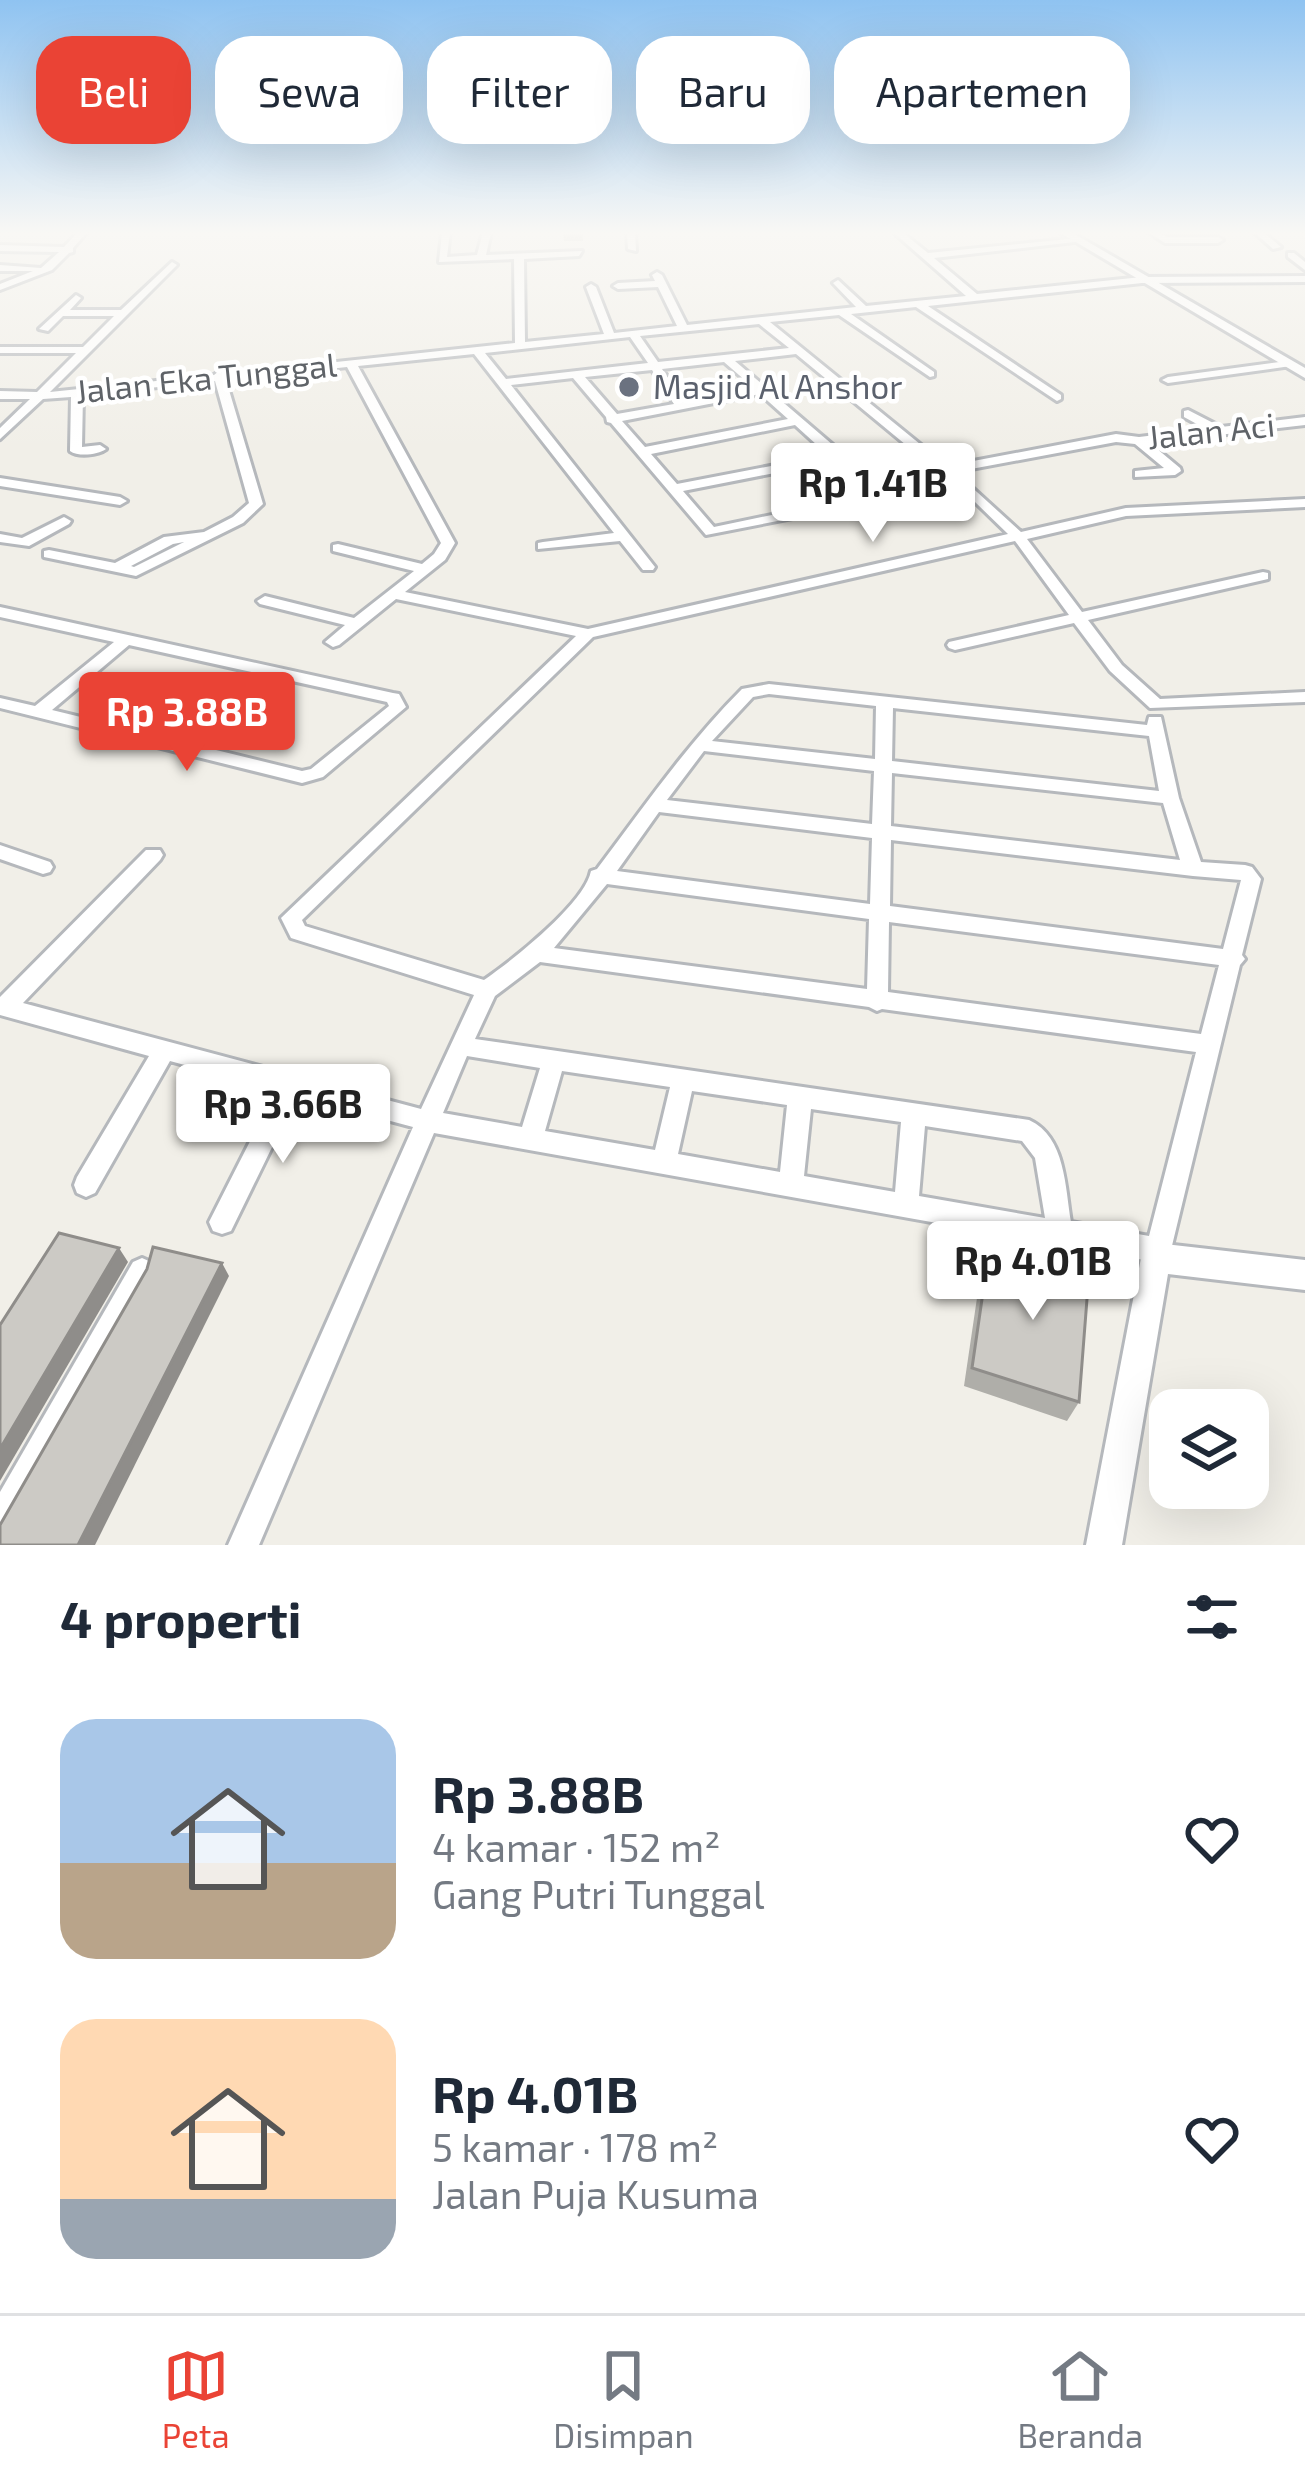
<!DOCTYPE html>
<html lang="id">
<meta charset="utf-8">
<style>
body{margin:0;font-family:"Exo 2",sans-serif;background:#f2f2f3;color:#1f2937;height:100vh;display:flex;flex-direction:column;font-size:45px;white-space:nowrap}
*{box-sizing:border-box;margin:0}
p{font-size:39px;color:#747a83}
.icon{flex:none;width:66px;height:66px;fill:none;stroke:currentColor;stroke-width:2;stroke-linecap:round;stroke-linejoin:round}
.map{position:relative;height:1545px;overflow:hidden}
.sheet{display:flex;flex-direction:column;background:#fff;flex:1}
.sheet>*{flex:none}
.guide{position:absolute;left:36px;top:36px;width:1233px;height:108px;display:flex;gap:24px}
.tools{position:absolute;left:1149px;top:1389px;display:grid;gap:24px}
.tools a{display:grid;place-items:center;width:120px;height:120px;border-radius:24px;background:#fff;box-shadow:0 12px 48px #0002;font-size:60px}
.price{position:absolute;translate:-50% -102px;padding:0 27px;border-radius:12px;background:#fff;color:#222;font-size:39px;line-height:78px;filter:drop-shadow(0 3px 6px #0008)}
.price::after{content:'';position:absolute;left:50%;top:72px;width:36px;height:27px;margin-left:-18px;background:inherit;clip-path:polygon(0 0,100% 0,50% 100%)}
.price.current{background:#ea4335;color:#fff}
ul{padding:0;list-style:none}
li{display:flex;align-items:center;gap:36px;height:300px;padding:0 60px}
li span{display:grid;place-items:center;flex:none;width:336px;height:240px;border-radius:36px;color:#555}
li>.icon{margin-inline-start:auto}
span .icon{width:144px;height:144px;fill:#fffc;stroke-width:1}
li b{font-size:51px}
h2{display:flex;justify-content:space-between;align-items:center;height:144px;padding:0 60px;font-size:51px}
.tag{padding:0 42px;border-radius:36px;background:#fff;box-shadow:0 12px 48px #0002;font-size:42px;line-height:108px}
.tag.current{background:#ea4335;color:#fff}
.tab-bar{display:flex;justify-content:space-around;align-items:center;height:168px;border-top:3px solid #e0e1e3;background:#fff;font-size:33px;color:#747a83}
.tab-bar a{display:grid;justify-items:center;gap:6px}
.tab-bar .current{color:#ea4335}
.map>svg:first-child{display:block}
.lines{fill:none;stroke-linecap:round;stroke-linejoin:round}
.minor-casing{stroke:#b5b8bc;stroke-width:6}
.tertiary-casing{stroke:#b5b8bc;stroke-width:6}
.minor{fill:#fff;fill-rule:evenodd}
.tertiary{fill:#fff;fill-rule:evenodd}
.wall{fill:#afaea9}
.shaded-wall{fill:#8f8d8a}
.building{fill:#cccac5;stroke:#8f8d8a;stroke-width:3}
.worship-dot{fill:#6b7280;stroke:#fff;stroke-width:4.5}
.labels{text-anchor:middle;stroke-width:9;stroke-linejoin:round;paint-order:stroke}
.far-street-label{font-size:33px;fill:#5f6368;stroke:#fff}
.far-worship-label{font-size:33px;fill:#5b616d;stroke:#fff;text-anchor:start}
</style>
<div class="map">
<svg width="1305" height="1545" viewBox="0 0 1305 1545">
<rect width="100%" height="100%" fill="#f1efe8"/>
<g class="lines">
<g class="minor-casing">
<g id="minor">
<path d="M 78,232 L 87,232 L 73,248 L 73,252 L 69,253 L 52,270 L 0,290 L 0,284 L 33,271 L 0,271 L 0,265 L 41,268 L 59,252 L 0,251 L 0,245 L 64,247 Z"/>
<path d="M 442,232 L 450,232 L 447,257 L 477,255 L 483,232 L 491,232 L 486,255 L 582,251 L 579,256 L 524,259 L 525,342 L 604,334 L 586,287 L 591,284 L 596,287 L 614,333 L 677,326 L 658,287 L 618,289 L 613,286 L 618,283 L 655,281 L 652,275 L 657,272 L 662,275 L 687,325 L 856,307 L 833,283 L 838,280 L 866,306 L 966,296 L 893,232 L 902,232 L 928,253 L 1078,238 L 1083,241 L 934,258 L 977,294 L 1142,277 L 1305,276 L 1305,282 L 1142,283 L 928,306 L 1061,395 L 1061,399 L 1057,401 L 916,307 L 851,314 L 934,372 L 934,376 L 930,377 L 839,315 L 770,322 L 947,466 L 1116,434 L 1139,437 L 1206,429 L 1184,417 L 1184,411 L 1188,410 L 1221,427 L 1305,417 L 1305,425 L 1150,443 L 1180,468 L 1181,471 L 1175,475 L 1135,477 L 1135,471 L 1164,468 L 1135,444 L 1116,442 L 955,472 L 1021,532 L 1126,508 L 1305,499 L 1305,507 L 1126,516 L 1027,539 L 1082,612 L 1263,572 L 1268,573 L 1268,579 L 1088,620 L 1122,665 L 1160,699 L 1305,692 L 1305,702 L 1150,708 L 1110,671 L 1074,623 L 955,650 L 949,648 L 947,645 L 949,642 L 1069,615 L 1015,541 L 593,637 L 302,920 L 305,926 L 484,980 C 513,960 585,903 591,871 L 597,869 C 644,807 687,744 742,689 L 769,684 L 1147,725 L 1149,717 L 1161,717 L 1179,798 L 1201,862 L 1245,865 L 1252,867 L 1261,879 L 1242,955 L 1245,959 L 1240,965 L 1169,1258 L 1165,1267 L 1156,1271 L 1147,1267 L 1144,1260 L 434,1133 L 259,1545 L 228,1545 L 413,1127 L 297,1096 L 231,1231 L 222,1234 L 213,1231 L 209,1222 L 276,1090 L 170,1061 L 95,1193 L 86,1197 L 77,1193 L 74,1185 L 77,1177 L 149,1056 L 0,1015 L 0,997 L 146,850 L 160,850 L 163,855 L 160,860 L 23,1003 L 421,1109 L 474,995 L 291,938 L 281,918 L 576,636 L 396,599 L 339,645 L 333,647 L 325,642 L 345,625 L 260,604 L 257,601 L 265,596 L 354,618 L 414,571 L 333,551 L 333,545 L 338,544 L 422,564 L 434,554 L 441,543 L 347,367 L 226,380 L 263,504 L 243,523 L 136,576 L 44,557 L 44,551 L 49,550 L 115,563 L 164,537 L 204,532 L 233,517 L 249,503 L 215,381 L 83,395 L 82,447 L 100,445 L 106,449 C 98,455 78,457 70,451 L 71,397 L 43,399 L 0,439 L 0,428 L 30,399 L 0,399 L 0,391 L 37,392 L 76,353 L 0,353 L 0,347 L 83,347 L 114,316 L 63,316 L 48,331 L 39,329 L 76,295 L 81,298 L 70,310 L 121,310 L 172,262 L 177,265 L 50,392 L 214,375 L 219,371 L 224,374 L 515,343 L 514,259 L 439,262 ZM 759,324 L 789,348 L 658,362 L 640,336 ZM 630,337 L 648,363 L 506,379 L 485,353 ZM 474,354 L 614,533 L 543,542 L 538,543 L 538,549 L 620,541 L 643,570 L 653,570 L 655,567 L 511,385 L 573,378 L 606,417 L 607,422 L 611,423 L 706,535 L 880,501 L 896,515 L 906,515 L 906,509 L 889,493 L 735,361 L 796,354 L 975,502 L 1008,534 L 588,629 L 405,592 L 445,560 L 455,543 L 358,366 ZM 724,362 L 754,388 L 684,402 L 662,369 ZM 652,370 L 674,404 L 617,414 L 585,377 ZM 760,394 L 788,419 L 645,447 L 622,421 ZM 795,425 L 828,455 L 677,484 L 651,454 ZM 836,461 L 873,494 L 714,527 L 683,491 ZM 184,542 L 134,567 L 131,566 L 173,544 ZM 769,694 L 876,706 L 875,759 L 712,741 L 753,697 ZM 893,708 L 1149,736 L 1159,791 L 892,761 ZM 704,751 L 874,771 L 872,824 L 667,800 ZM 892,773 L 1163,803 L 1180,860 L 891,826 ZM 659,812 L 872,838 L 870,904 L 617,871 ZM 891,840 L 1193,876 L 1241,880 L 1223,949 L 890,906 ZM 607,884 L 869,919 L 867,989 L 554,948 ZM 889,922 L 1219,965 L 1201,1034 L 888,992 ZM 540,962 L 869,1007 L 877,1011 L 882,1009 L 1196,1052 L 1149,1236 L 1071,1222 C 1065,1188 1066,1137 1029,1120 L 475,1039 L 495,996 ZM 467,1056 L 540,1068 L 522,1127 L 443,1113 ZM 562,1071 L 670,1087 L 655,1150 L 545,1131 ZM 692,1091 L 787,1105 L 780,1172 L 678,1154 ZM 811,1109 L 901,1122 L 895,1192 L 804,1176 ZM 925,1126 L 1022,1141 L 1035,1158 L 1045,1218 L 919,1196 Z"/>
<path d="M 627,232 L 635,232 L 636,251 L 628,249 Z"/>
<path d="M 1148,232 L 1158,232 L 1167,237 L 1218,237 L 1223,240 L 1218,243 L 1165,243 Z"/>
<path d="M 1254,232 L 1263,232 L 1281,247 L 1273,249 Z"/>
<path d="M 1288,253 L 1294,253 L 1305,262 L 1305,270 L 1288,257 Z"/>
<path d="M 1287,361 L 1291,362 L 1291,366 L 1168,383 L 1162,380 L 1168,377 Z"/>
<path d="M 0,478 L 120,497 L 127,501 L 120,505 L 0,486 Z"/>
<path d="M 64,517 L 71,521 L 69,524 L 29,546 L 0,542 L 0,534 L 22,538 Z"/>
<path d="M 0,607 L 393,693 L 399,694 L 406,707 L 323,777 L 302,783 L 0,708 L 0,698 L 35,706 L 114,642 L 0,617 ZM 129,645 L 387,702 L 389,706 L 311,769 L 302,771 L 52,710 Z"/>
<path d="M 0,845 L 50,862 L 53,867 L 50,872 L 43,874 L 0,859 Z"/>
<path d="M 142,1258 L 151,1262 L 155,1271 L 151,1280 L 11,1532 L 0,1536 L 0,1492 L 133,1262 Z"/>
</g>
</g>
<g class="tertiary-casing">
<g id="tertiary">
<path d="M 1059,232 L 1071,232 L 1305,368 L 1305,378 Z"/>
<path d="M 1156,1243 L 1305,1260 L 1305,1290 L 1168,1274 L 1122,1545 L 1086,1545 L 1141,1258 L 1145,1248 Z"/>
</g>
</g>
<use href="#minor" class="minor"/>
<use href="#tertiary" class="tertiary"/>
</g>
<g class="wall">
<path d="M 563,232 L 583,232 L 583,241 L 564,241 Z"/>
<path d="M 990,1244 L 1079,1402 L 1067,1421 L 964,1386 L 982,1264 Z"/>
</g>
<g class="shaded-wall">
<path d="M 119,1248 L 128,1262 L 0,1481 L 0,1449 Z"/>
<path d="M 222,1263 L 229,1276 L 95,1545 L 78,1545 Z"/>
</g>
<g class="building">
<path d="M 59,1233 L 119,1248 L 0,1449 L 0,1325 Z"/>
<path d="M 990,1244 L 1089,1273 L 1079,1402 L 972,1368 Z"/>
<path d="M 153,1247 L 222,1263 L 78,1545 L 0,1545 L 0,1525 L 147,1269 Z"/>
</g>
<linearGradient id="sky" x2="0" y2="1"><stop stop-color="#8fc3f1"/><stop offset="0.52" stop-color="#f9f8f5"/><stop offset="1" stop-color="#f9f8f5" stop-opacity="0"/></linearGradient>
<rect width="1305" height="448" fill="url(#sky)"/>
<circle class="worship-dot" cx="629" cy="387" r="12"/>
<g class="labels">
<g class="far-street-label">
<text transform="translate(206 378) rotate(-6)" y="12">Jalan Eka Tunggal</text>
<text transform="translate(1211 431) rotate(-6)" y="12">Jalan Aci</text>
</g>
<g class="far-worship-label">
<text x="653" y="399">Masjid Al Anshor</text>
</g>
</g>
</svg>
<div class="tools">
<a><svg class="icon" aria-label="layers" viewBox="0 0 24 24"><path d="M12 4l9 5-9 5-9-5zM3 14l9 5 9-5"/></svg></a>
</div>
<b class="price" style="left:873px;top:545px">Rp 1.41B</b>
<b class="price current" style="left:187px;top:774px">Rp 3.88B</b>
<b class="price" style="left:283px;top:1166px">Rp 3.66B</b>
<b class="price" style="left:1033px;top:1323px">Rp 4.01B</b>
<div class="guide">
<a class="tag current">Beli</a>
<a class="tag">Sewa</a>
<a class="tag">Filter</a>
<a class="tag">Baru</a>
<a class="tag">Apartemen</a>
</div>
</div>
<section class="sheet">
<h2>4 properti<svg class="icon" aria-label="filters" viewBox="0 0 24 24"><path d="M4 7h16M4 17h16"/><circle cx="9" cy="7" r="2"/><circle cx="15" cy="17" r="2"/></svg></h2>
<ul>
<li><span style="background:linear-gradient(#a9c7e8 60%,#b9a48a 0)"><svg class="icon" aria-label="home" viewBox="0 0 24 24"><path d="M3 11l9-7 9 7M6 9v11h12V9"/></svg></span><div><b>Rp 3.88B</b><p>4 kamar · 152 m²</p><p>Gang Putri Tunggal</p></div><svg class="icon" aria-label="heart" viewBox="0 0 24 24"><path d="M12 20l-8-8c-3-5 5-10 8-4 3-6 11-1 8 4z"/></svg></li>
<li><span style="background:linear-gradient(#ffd9b3 75%,#9aa5b1 0)"><svg class="icon" aria-label="home" viewBox="0 0 24 24"><path d="M3 11l9-7 9 7M6 9v11h12V9"/></svg></span><div><b>Rp 4.01B</b><p>5 kamar · 178 m²</p><p>Jalan Puja Kusuma</p></div><svg class="icon" aria-label="heart" viewBox="0 0 24 24"><path d="M12 20l-8-8c-3-5 5-10 8-4 3-6 11-1 8 4z"/></svg></li>
</ul>
</section>
<nav class="tab-bar">
<a class="current"><svg class="icon" aria-label="map" viewBox="0 0 24 24"><path d="M3 6l6-2 6 2 6-2v14l-6 2-6-2-6 2zM9 4v14M15 6v14"/></svg>Peta</a>
<a><svg class="icon" aria-label="saved" viewBox="0 0 24 24"><path d="M7 4h10v16l-5-4-5 4z"/></svg>Disimpan</a>
<a><svg class="icon" aria-label="home" viewBox="0 0 24 24"><path d="M3 11l9-7 9 7M6 9v11h12V9"/></svg>Beranda</a>
</nav>
